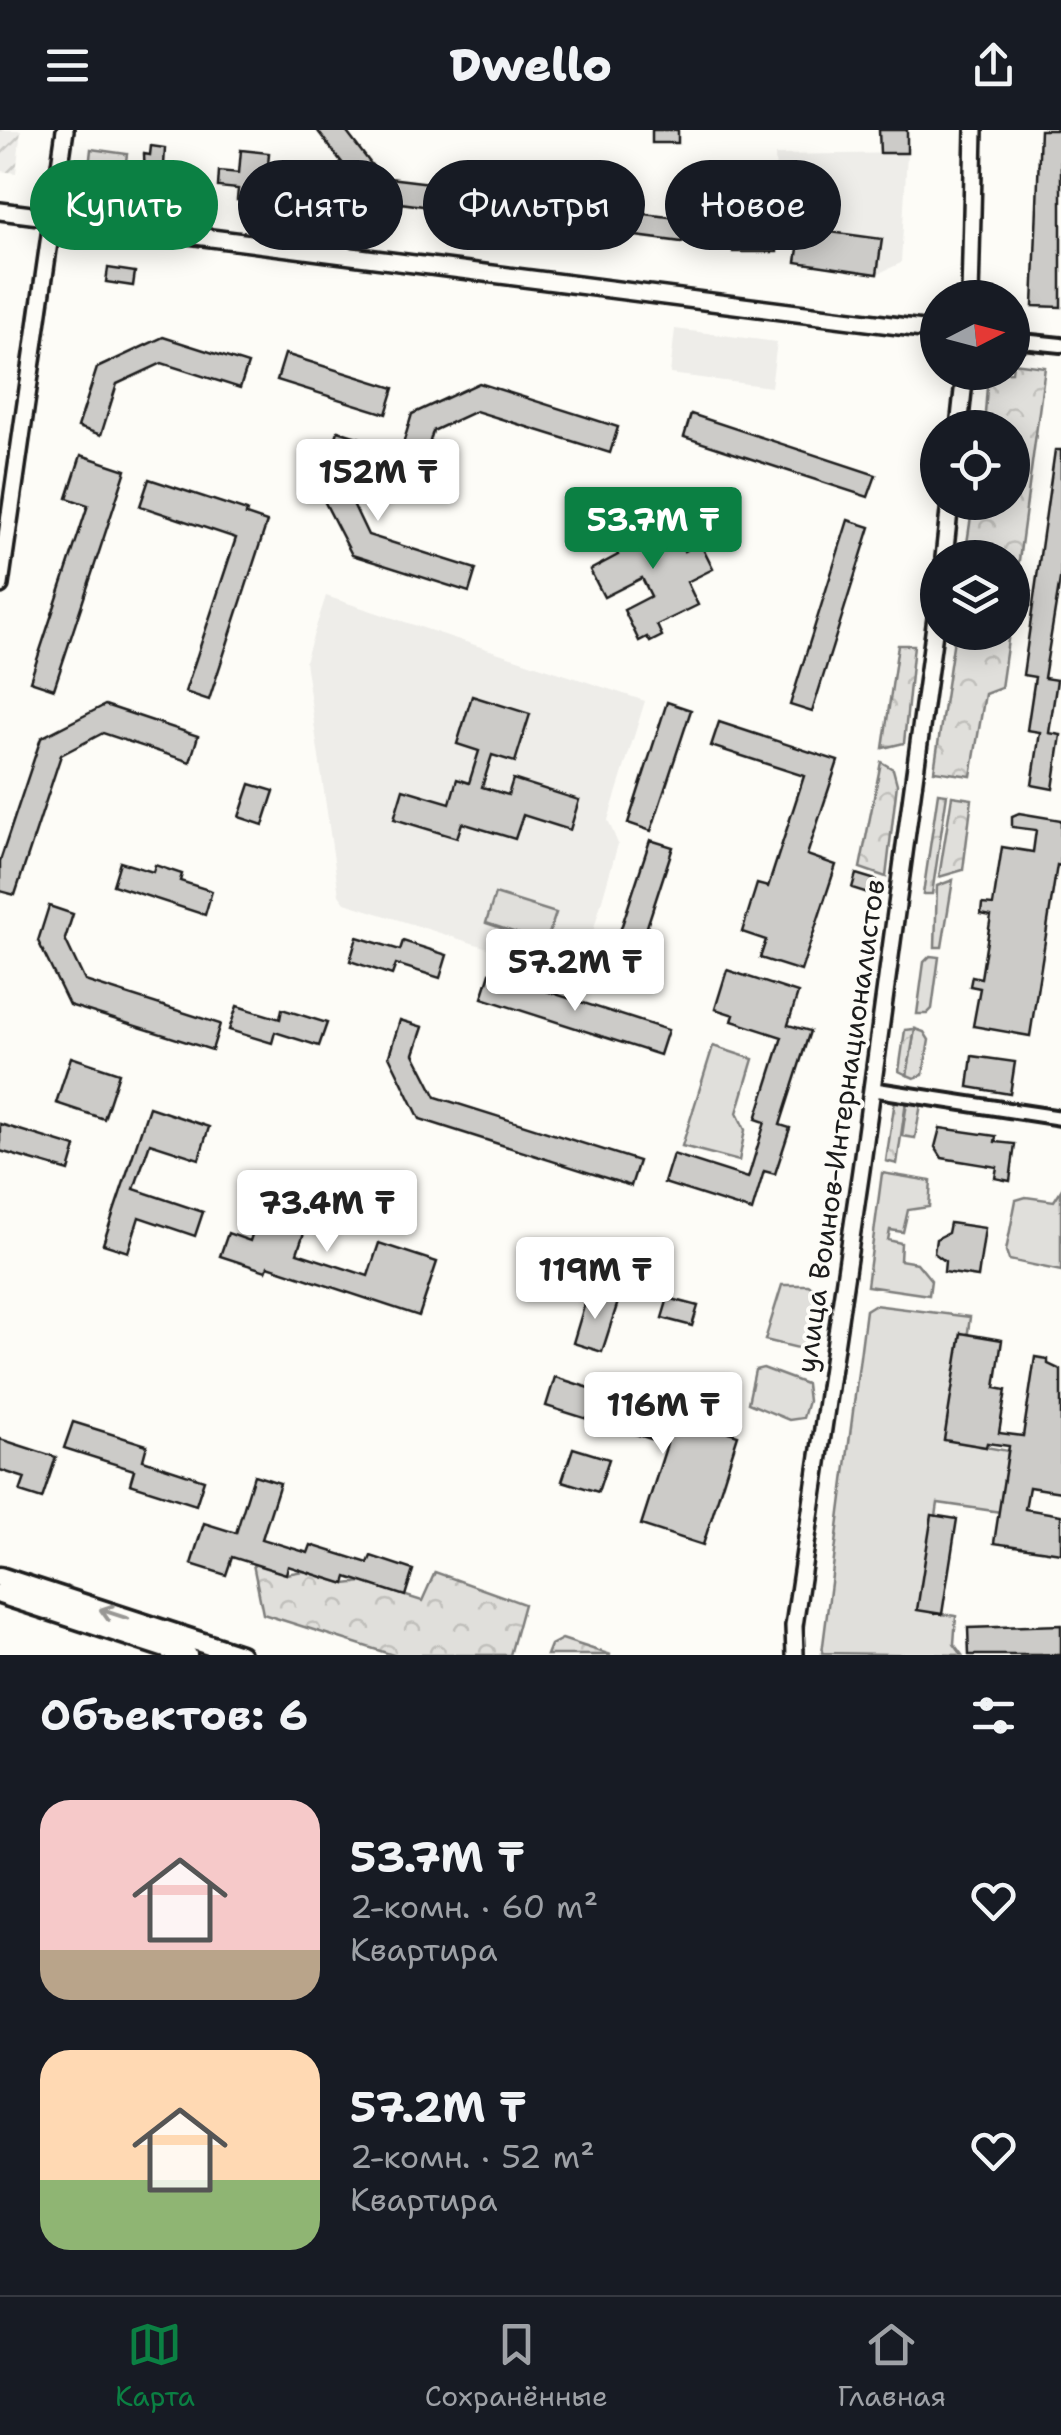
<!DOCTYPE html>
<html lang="ru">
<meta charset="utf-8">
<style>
body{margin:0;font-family:"Shantell Sans",sans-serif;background:#242831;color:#f1f3f6;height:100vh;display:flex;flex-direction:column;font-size:38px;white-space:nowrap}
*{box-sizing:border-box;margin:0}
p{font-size:32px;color:#9ea1a6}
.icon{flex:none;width:55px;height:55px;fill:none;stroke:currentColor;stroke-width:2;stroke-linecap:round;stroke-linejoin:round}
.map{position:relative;height:1525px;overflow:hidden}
.panel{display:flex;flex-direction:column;background:#171b24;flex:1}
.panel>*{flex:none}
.hud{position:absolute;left:30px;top:30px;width:1002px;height:90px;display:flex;gap:20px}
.needle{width:65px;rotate:84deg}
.fabs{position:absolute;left:920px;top:150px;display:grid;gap:20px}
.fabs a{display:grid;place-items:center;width:110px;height:110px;border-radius:50%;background:#171b24;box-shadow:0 5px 25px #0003;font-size:50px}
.price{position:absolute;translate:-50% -85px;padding:0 22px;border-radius:10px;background:#fff;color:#222;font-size:32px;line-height:65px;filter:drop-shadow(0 2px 5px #0008)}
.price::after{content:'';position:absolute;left:50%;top:60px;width:30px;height:22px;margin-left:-15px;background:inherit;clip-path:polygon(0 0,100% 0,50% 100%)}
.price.current{background:#0b8043;color:#fff}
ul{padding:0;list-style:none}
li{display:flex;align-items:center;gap:30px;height:250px;padding:0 40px}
li span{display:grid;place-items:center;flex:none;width:280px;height:200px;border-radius:30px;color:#555}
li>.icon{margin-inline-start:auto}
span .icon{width:120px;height:120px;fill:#fffc;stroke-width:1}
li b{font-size:42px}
h2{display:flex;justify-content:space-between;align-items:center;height:120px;padding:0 40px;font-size:42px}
.pill{padding:0 35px;border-radius:45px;background:#171b24;box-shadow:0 5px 25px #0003;font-size:35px;line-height:90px}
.pill.current{background:#0b8043;color:#fff}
header{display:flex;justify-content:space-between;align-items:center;height:130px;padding:0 40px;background:#171b24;font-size:45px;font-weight:800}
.dock{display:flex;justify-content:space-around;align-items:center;height:140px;border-top:2px solid #363941;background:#171b24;font-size:28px;color:#9ea1a6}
.dock a{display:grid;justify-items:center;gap:5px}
.dock .current{color:#0b8043}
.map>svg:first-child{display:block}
.built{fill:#eeede9}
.industrial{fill:url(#industrial-furrows)}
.green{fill:#e0dfdb;stroke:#7e7e7c;stroke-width:2.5}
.forest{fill:url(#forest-crowns);stroke:#7e7e7c;stroke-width:2.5}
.building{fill:#cccbc8;stroke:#1c1c1c;stroke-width:2.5}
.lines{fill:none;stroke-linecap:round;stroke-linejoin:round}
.minor-casing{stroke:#1c1c1c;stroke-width:20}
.tertiary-casing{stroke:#1c1c1c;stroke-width:22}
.secondary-casing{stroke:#1c1c1c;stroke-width:25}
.minor{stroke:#fdfcf7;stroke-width:12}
.tertiary{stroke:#fdfcf7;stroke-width:15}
.secondary{stroke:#fdfcf7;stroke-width:18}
.oneway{stroke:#989794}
.labels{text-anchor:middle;stroke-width:8;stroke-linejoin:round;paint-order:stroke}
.street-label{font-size:28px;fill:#1c1c1c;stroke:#fdfcf7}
</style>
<header><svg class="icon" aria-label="menu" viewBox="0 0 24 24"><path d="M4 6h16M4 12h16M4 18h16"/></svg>Dwello<svg class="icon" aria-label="share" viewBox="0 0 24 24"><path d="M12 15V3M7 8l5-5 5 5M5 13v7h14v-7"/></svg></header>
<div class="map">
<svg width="1061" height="1525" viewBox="0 0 1061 1525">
<defs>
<pattern id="industrial-furrows" width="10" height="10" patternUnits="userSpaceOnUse" patternTransform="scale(2.5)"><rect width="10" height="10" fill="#eeede9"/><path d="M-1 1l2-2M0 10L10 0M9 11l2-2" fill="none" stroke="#cccbc7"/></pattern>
<pattern id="forest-crowns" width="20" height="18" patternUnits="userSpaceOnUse" patternTransform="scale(2.5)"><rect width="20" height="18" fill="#e0dfdb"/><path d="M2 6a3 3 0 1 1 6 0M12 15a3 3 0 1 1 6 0" fill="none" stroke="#c0bfbb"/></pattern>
</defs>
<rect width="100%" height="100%" fill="#fdfcf7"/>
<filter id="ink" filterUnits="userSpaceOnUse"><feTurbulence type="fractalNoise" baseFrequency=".01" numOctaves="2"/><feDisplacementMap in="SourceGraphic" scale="20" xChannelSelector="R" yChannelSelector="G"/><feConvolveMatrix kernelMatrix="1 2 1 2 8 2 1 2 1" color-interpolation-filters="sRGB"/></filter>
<g filter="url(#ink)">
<g class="built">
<path d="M 907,23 L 901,133 L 877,144 L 796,132 L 801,98 L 776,46 L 775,25 Z"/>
<path d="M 675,199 L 777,212 L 771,257 L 670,244 Z"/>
<path d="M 326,466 L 645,571 L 608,690 L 618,714 L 580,847 L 345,773 L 339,765 L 305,531 Z"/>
</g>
<path class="industrial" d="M 0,0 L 21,0 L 16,43 L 0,41 Z"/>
<g class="green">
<path d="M 91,19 L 127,24 L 122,61 L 87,57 Z"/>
<path d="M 953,750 L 942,817 L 935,817 L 937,756 Z"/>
<path d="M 495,764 L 556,783 L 546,813 L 486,793 Z"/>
<path d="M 930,826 L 939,827 L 932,879 L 927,884 L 917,884 L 924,832 Z"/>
<path d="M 915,899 L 924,902 L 929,910 L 923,945 L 914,948 L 907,945 Z"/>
<path d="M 713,916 L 753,929 L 737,983 L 745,1000 L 739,1031 L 682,1016 Z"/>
<path d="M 907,972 L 921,974 L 915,1008 L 902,1006 Z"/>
<path d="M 882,1043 L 931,1051 L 929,1077 L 908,1080 L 903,1102 L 890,1100 L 888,1110 L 901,1113 L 900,1130 L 917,1133 L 931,1150 L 929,1165 L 867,1156 Z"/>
<path d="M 1061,1060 L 1061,1141 L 1009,1130 L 1006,1121 L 1016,1070 L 1026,1067 L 1054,1071 Z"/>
<path d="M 782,1155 L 808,1155 L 821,1161 L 816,1206 L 802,1219 L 765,1210 Z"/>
<path d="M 874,1175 L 970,1187 L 953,1311 L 1008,1321 L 1001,1382 L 938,1373 L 923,1475 L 942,1484 L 956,1486 L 954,1514 L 962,1525 L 822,1523 L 866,1180 Z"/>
<path d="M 763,1238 L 806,1254 L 808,1271 L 803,1288 L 789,1290 L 748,1273 L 755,1240 Z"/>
</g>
<g class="forest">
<path d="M 1013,233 L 1045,237 L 1013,475 L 1012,428 L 965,427 L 973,373 L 1012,372 L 1012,298 L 984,297 L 988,243 L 1012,242 Z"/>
<path d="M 955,502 L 1009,503 L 1001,558 L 985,564 L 971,646 L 934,641 Z"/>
<path d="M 898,515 L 914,515 L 904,613 L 883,618 Z"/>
<path d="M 881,632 L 893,639 L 897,654 L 886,747 L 860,738 Z"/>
<path d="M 938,663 L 947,664 L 932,764 L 923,764 Z"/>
<path d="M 952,666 L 972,669 L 963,740 L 939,747 Z"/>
<path d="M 915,899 L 907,945 L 899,941 L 905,900 Z"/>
<path d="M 907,964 L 897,1034 L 886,1031 L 895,970 Z"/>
<path d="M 253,1434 L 286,1444 L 303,1441 L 345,1454 L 362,1452 L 422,1471 L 435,1442 L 524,1474 L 510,1525 L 393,1525 L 263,1484 Z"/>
<path d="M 562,1509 L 611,1525 L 547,1525 L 551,1515 Z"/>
</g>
<g class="building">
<path d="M 317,0 L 345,0 L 381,47 L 472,58 L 469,82 L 370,69 Z"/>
<rect x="652" y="0" width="26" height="13"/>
<path d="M 879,0 L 907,0 L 907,23 L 880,23 Z"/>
<path d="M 1040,0 L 1061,0 L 1061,177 L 1033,176 Z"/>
<path d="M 151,16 L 165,18 L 164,36 L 185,38 L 184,52 L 145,48 L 144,24 L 150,25 Z"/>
<path d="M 241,20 L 269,23 L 265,72 L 237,70 L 238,59 L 218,57 L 219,41 L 239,43 Z"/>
<path d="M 501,66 L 685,89 L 682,112 L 498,88 Z"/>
<path d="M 732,84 L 777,84 L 777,122 L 733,122 L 733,115 L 711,116 L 710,93 L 732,92 Z"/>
<path d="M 801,98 L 882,109 L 877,144 L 796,132 Z"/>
<path d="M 108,138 L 135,142 L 133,156 L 106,152 Z"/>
<path d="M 163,207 L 248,234 L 240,258 L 162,233 L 117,254 L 101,305 L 78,297 L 97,238 Z"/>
<path d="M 285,224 L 394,258 L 386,284 L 277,250 Z"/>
<path d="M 479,253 L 618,297 L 610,323 L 476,281 L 433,301 L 425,328 L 401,321 L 412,284 Z"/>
<path d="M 691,284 L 876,345 L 868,367 L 684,307 Z"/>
<path d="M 338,301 L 364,309 L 348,363 L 368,405 L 476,439 L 469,462 L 352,425 L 319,361 Z"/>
<path d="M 1055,320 L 1061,320 L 1061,443 L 1044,548 L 1057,550 L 1049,603 L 1061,605 L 1053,659 L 1032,655 L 1040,602 L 1027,600 L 1035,547 L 1023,545 Z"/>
<path d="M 81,325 L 126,340 L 54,559 L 30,551 L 88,375 L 67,368 Z"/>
<path d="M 149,349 L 247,381 L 246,385 L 267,392 L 209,570 L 185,562 L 236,408 L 140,376 Z"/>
<path d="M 662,377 L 684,421 L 700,413 L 713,439 L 687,452 L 698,475 L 657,495 L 662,506 L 650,512 L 647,507 L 639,511 L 624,480 L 651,466 L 642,448 L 604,467 L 590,440 L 618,425 L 610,407 Z"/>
<path d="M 848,390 L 870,397 L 812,582 L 790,575 Z"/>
<path d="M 472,566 L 530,584 L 515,632 L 492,625 L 482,657 L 508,665 L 513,649 L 579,670 L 570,700 L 523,685 L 515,709 L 462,693 L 457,708 L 394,689 L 403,659 L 450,673 L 457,649 L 469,653 L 479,621 L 457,614 Z"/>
<path d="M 667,572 L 691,580 L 651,701 L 628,693 Z"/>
<path d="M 105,575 L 198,606 L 190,632 L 103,603 L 61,625 L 15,765 L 0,761 L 0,731 L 41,608 Z"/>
<path d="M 719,592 L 838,631 L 807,725 L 836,735 L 801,841 L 760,828 L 766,810 L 742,802 L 757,754 L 768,757 L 804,646 L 711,616 Z"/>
<path d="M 250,654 L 274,661 L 263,695 L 239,687 Z"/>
<path d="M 1019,683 L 1061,690 L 1061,736 L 1057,735 L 1030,906 L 973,896 L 980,858 L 970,856 L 972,846 L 981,848 L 991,786 L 981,784 L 982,774 L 993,775 L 1002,717 L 1033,722 L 1036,700 L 1012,697 L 1012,686 Z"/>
<path d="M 650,710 L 673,717 L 628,855 L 605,847 Z"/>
<path d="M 120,732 L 153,742 L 155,735 L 182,744 L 180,751 L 212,761 L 205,785 L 113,755 Z"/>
<path d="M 856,744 L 876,750 L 871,764 L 852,758 Z"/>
<path d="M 49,776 L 73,784 L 65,809 L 85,851 L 220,894 L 212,920 L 69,875 L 38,811 Z"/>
<path d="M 357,807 L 400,820 L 403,811 L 447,825 L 440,848 L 396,834 L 392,845 L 350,831 Z"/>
<path d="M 727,840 L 798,863 L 788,895 L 810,901 L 780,995 L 790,998 L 775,1044 L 764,1041 L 752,1081 L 664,1053 L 673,1024 L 748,1048 L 765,992 L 756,989 L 782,907 L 732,891 L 734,885 L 715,879 Z"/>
<path d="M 490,843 L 668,900 L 660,925 L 482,868 Z"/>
<path d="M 237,876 L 280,889 L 282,879 L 327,893 L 319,916 L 275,902 L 272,913 L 229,900 Z"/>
<path d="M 400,890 L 423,897 L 414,924 L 436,967 L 639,1031 L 631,1056 L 420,989 L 389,926 Z"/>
<path d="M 972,926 L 1015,932 L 1010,964 L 968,957 Z"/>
<path d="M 71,927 L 119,943 L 104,989 L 56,973 Z"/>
<path d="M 149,977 L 209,997 L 199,1029 L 150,1013 L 134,1059 L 203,1082 L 195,1106 L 139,1087 L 128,1122 L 103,1114 Z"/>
<path d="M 0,994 L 76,1017 L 69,1041 L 0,1021 Z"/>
<path d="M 940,998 L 996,1006 L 995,1012 L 1015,1014 L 1010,1051 L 995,1048 L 997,1037 L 942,1028 L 935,1017 Z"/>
<path d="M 270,1050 L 317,1065 L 297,1123 L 368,1146 L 379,1113 L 437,1132 L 419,1186 L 268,1136 L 266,1141 L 220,1126 L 228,1103 L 250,1111 Z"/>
<path d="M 950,1093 L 985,1098 L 978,1147 L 944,1142 L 945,1131 L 934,1123 L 936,1109 L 948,1103 Z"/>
<path d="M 588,1163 L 618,1172 L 602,1222 L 573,1213 Z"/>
<path d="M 668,1168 L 698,1176 L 692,1196 L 662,1188 Z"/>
<path d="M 961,1203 L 1002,1210 L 995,1258 L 1006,1260 L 999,1303 L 1023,1306 L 1035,1227 L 1048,1229 L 1048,1234 L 1061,1240 L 1061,1362 L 1029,1357 L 1025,1379 L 1061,1385 L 1061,1423 L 994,1413 L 1009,1316 L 987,1313 L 986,1317 L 944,1310 Z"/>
<path d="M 555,1247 L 738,1305 L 703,1415 L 641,1395 L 667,1314 L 546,1276 Z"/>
<path d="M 73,1292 L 147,1315 L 143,1330 L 204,1350 L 196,1375 L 130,1354 L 134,1340 L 64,1318 Z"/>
<path d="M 0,1309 L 56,1327 L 42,1369 L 20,1362 L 25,1348 L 0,1340 Z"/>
<path d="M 573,1318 L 609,1329 L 598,1362 L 562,1351 Z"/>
<path d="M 254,1345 L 280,1353 L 262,1409 L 308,1423 L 311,1415 L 368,1433 L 371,1426 L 413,1440 L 405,1466 L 347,1447 L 345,1454 L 288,1436 L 286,1444 L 232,1427 L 226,1445 L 191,1434 L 204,1393 L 236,1403 Z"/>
<path d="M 932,1385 L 957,1389 L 942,1484 L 917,1480 Z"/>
<path d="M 1061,1495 L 1061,1525 L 969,1525 L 968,1498 Z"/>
</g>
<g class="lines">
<g class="minor-casing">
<g id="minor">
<path d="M 1012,210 L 1061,215"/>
<path d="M 871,959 L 1061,988"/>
</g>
</g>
<g class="tertiary-casing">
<g id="tertiary">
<path d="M 0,81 L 938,201"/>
<path d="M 970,168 L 974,0"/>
<path d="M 959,298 L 965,242"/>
<path d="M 944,428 L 950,372"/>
<path d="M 0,455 L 65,0"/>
<path d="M 795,1525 L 794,1496 L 861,1040 L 938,473"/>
</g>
</g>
<g class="secondary-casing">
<g id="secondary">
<path d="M 0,1447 L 240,1525"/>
<path d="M 0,1464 L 187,1525"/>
</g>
</g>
<use href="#minor" class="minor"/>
<use href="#tertiary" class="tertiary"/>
<use href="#secondary" class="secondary"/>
</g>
<defs><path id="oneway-shaft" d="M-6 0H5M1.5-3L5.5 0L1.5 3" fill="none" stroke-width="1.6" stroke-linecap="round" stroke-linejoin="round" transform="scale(2.5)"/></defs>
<use class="oneway" href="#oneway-shaft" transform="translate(114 1484) rotate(-162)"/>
</g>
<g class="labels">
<g class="street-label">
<text transform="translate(840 996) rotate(-82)" y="10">улица Воинов-Интернационалистов</text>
</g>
</g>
</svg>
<div class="fabs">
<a><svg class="needle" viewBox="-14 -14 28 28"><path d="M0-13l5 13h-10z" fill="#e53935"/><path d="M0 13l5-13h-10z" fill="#9ea1a6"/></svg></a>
<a><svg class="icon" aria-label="locate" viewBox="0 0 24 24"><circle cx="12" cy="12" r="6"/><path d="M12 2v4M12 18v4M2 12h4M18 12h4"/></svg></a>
<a><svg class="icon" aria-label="layers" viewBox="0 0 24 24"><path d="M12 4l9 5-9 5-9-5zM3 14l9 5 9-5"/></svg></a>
</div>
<b class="price" style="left:378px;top:394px">152M ₸</b>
<b class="price current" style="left:653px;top:442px">53.7M ₸</b>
<b class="price" style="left:575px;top:884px">57.2M ₸</b>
<b class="price" style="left:327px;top:1125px">73.4M ₸</b>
<b class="price" style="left:595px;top:1192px">119M ₸</b>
<b class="price" style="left:663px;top:1327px">116M ₸</b>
<div class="hud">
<a class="pill current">Купить</a>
<a class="pill">Снять</a>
<a class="pill">Фильтры</a>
<a class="pill">Новое</a>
</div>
</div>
<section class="panel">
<h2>Объектов: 6<svg class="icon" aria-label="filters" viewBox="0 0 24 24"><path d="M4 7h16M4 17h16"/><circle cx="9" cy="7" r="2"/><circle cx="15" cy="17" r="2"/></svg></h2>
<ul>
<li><span style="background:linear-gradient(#f6c9c9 75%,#b9a48a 0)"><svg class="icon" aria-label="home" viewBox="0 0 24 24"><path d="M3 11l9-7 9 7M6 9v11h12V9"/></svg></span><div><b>53.7M ₸</b><p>2-комн. · 60 m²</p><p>Квартира</p></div><svg class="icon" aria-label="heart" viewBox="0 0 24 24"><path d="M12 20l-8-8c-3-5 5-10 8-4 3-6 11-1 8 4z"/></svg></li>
<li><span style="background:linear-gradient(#ffd9b3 65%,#8fb573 0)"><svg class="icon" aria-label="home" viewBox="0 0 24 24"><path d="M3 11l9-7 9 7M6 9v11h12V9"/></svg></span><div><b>57.2M ₸</b><p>2-комн. · 52 m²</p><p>Квартира</p></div><svg class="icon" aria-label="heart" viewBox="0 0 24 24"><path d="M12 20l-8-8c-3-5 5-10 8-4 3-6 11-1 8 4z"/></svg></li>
</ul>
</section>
<nav class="dock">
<a class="current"><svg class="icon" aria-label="map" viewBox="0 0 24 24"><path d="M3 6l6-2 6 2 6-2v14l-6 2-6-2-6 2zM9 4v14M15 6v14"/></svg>Карта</a>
<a><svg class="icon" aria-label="saved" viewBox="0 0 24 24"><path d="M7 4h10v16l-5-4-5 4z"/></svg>Сохранённые</a>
<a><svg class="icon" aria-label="home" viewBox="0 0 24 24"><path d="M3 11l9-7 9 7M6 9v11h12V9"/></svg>Главная</a>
</nav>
